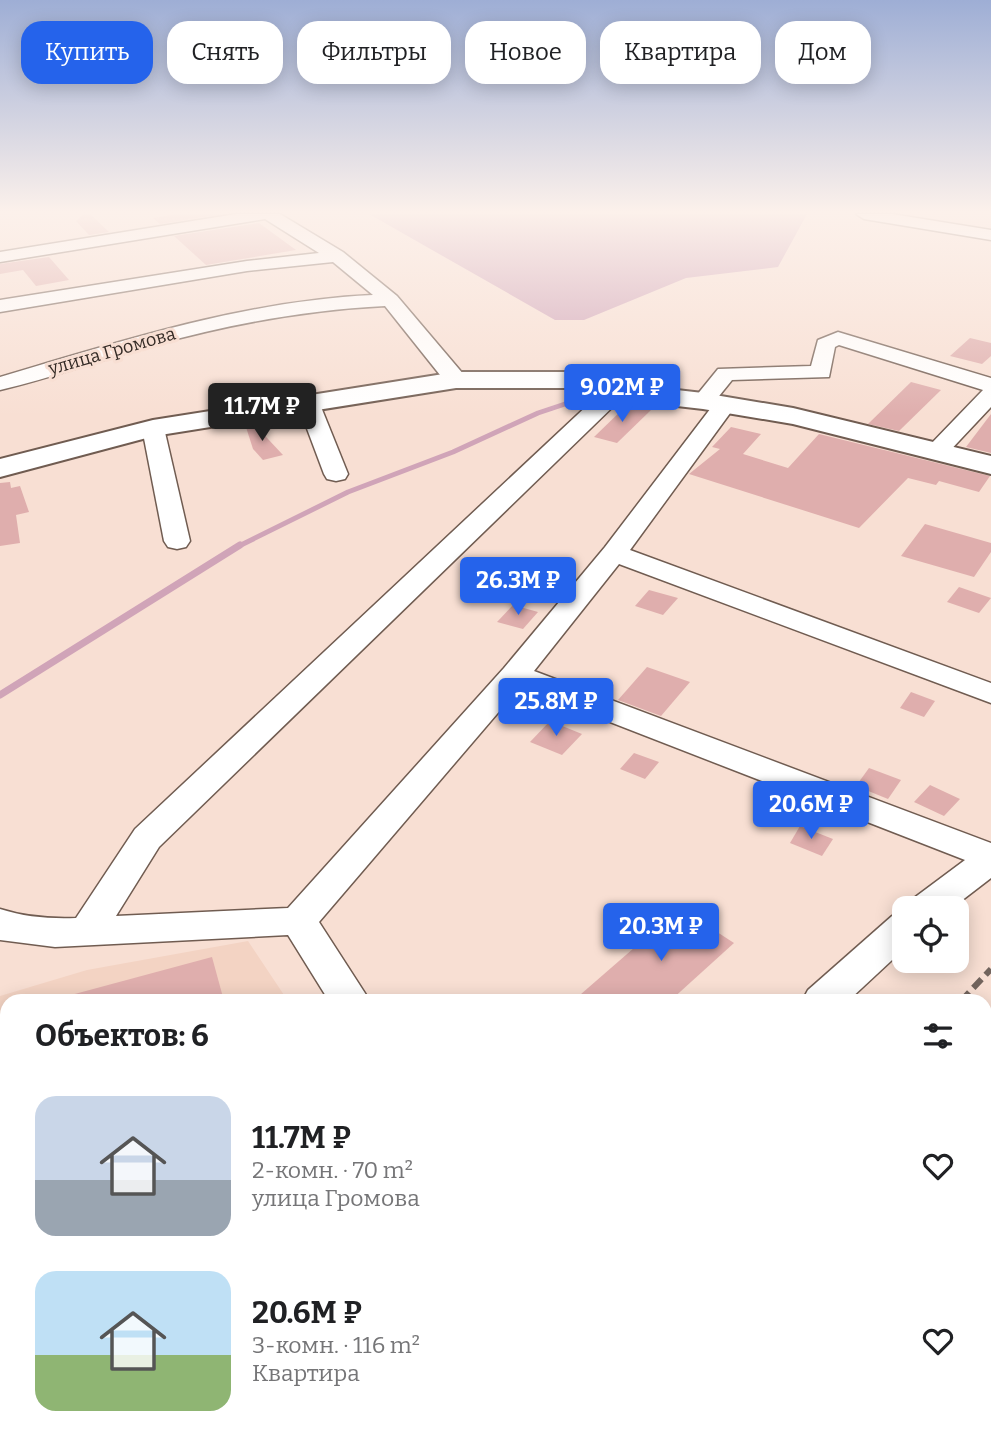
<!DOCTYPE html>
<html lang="ru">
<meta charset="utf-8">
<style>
body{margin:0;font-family:Bitter,serif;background:#f2f2f2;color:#202124;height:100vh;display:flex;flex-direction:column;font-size:26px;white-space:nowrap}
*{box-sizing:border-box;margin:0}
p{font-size:23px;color:#757577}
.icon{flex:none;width:38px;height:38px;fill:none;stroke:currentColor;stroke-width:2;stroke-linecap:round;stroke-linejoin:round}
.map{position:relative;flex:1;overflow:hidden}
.side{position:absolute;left:0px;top:994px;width:992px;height:450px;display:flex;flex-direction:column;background:#fff;border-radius:21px 21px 0 0;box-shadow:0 4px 18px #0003}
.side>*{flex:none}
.hud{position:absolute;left:21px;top:21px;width:950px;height:63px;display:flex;gap:14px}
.controls{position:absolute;left:892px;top:896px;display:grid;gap:14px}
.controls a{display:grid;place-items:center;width:77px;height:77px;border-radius:14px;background:#fff;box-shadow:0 4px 18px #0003;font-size:35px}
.price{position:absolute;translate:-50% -60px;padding:0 16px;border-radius:7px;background:#2563eb;color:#fff;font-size:23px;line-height:46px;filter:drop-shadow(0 2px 4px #0008)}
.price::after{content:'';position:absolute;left:50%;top:42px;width:21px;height:16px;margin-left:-10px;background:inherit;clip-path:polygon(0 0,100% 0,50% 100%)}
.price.current{background:#222;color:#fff}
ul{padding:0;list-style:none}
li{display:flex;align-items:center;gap:21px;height:175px;padding:0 35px}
li span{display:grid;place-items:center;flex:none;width:196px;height:140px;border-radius:21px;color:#555}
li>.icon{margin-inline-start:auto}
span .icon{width:84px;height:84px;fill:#fffc;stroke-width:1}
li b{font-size:30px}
h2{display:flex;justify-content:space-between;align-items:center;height:84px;padding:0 35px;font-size:30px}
.tag{padding:0 24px;border-radius:21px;background:#fff;box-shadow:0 4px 18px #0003;font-size:24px;line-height:63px}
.tag.current{background:#2563eb;color:#fff}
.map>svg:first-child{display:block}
.built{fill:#f3d3c3}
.water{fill:#d0a4b8}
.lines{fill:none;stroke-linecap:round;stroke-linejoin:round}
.stream-far1{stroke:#d0a4b8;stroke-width:5}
.stream{stroke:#d0a4b8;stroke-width:7}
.building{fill:#dfaead}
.minor-casing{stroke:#705c51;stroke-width:3}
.major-casing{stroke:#705c51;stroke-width:4}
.minor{fill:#fff;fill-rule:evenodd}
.major{fill:#fff;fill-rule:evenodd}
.rail-far1{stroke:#72645d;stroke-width:6;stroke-dasharray:12 6;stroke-linecap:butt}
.rail{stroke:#72645d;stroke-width:8;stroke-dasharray:16 8;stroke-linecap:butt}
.labels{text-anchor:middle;stroke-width:6;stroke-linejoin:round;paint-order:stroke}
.far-street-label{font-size:18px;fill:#332a25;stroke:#f8dfd3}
</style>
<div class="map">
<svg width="991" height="1443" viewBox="0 0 991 1443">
<rect width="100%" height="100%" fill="#f8dfd3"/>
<path class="built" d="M 248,941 L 288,1001 L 7,1001 L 7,1437 L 278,1437 L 271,1443 L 0,1443 L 0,996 L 87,970 Z"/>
<path class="water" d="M 369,214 L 807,214 L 778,267 L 686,278 L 584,320 L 555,320 Z"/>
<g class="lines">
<path class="stream-far1" d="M 237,547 L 348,492 L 453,452 L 538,413 L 577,400"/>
<path class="stream" d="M 0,695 L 240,545"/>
</g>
<g class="building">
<path d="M 84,214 L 90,214 L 109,232 L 89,235 L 76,221 Z"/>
<path d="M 177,214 L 222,214 L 160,224 L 153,218 Z"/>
<path d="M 259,223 L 296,250 L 206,265 L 174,236 Z"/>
<path d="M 49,257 L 69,280 L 36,286 L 23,270 L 0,274 L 0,264 Z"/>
<path d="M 970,338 L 991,343 L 991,356 L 982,364 L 950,356 Z"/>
<path d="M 911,382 L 941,390 L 899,431 L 868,424 Z"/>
<path d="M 627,405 L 651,410 L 617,443 L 594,437 Z"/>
<path d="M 991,414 L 991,453 L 966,447 Z"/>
<path d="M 253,423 L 283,455 L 263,460 L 253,449 L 245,424 Z"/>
<path d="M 731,427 L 761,434 L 743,454 L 788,468 L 819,434 L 990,476 L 979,492 L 939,481 L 936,485 L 908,478 L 859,528 L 689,474 L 720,449 L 712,447 Z"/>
<path d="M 10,482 L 11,488 L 20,486 L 29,512 L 16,515 L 20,543 L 0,546 L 0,483 Z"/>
<path d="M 925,524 L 991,543 L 991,552 L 974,577 L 901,556 Z"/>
<path d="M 959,587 L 991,598 L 979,613 L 947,602 Z"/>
<path d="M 649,590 L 678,598 L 663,615 L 635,606 Z"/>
<path d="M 513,605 L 538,612 L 523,629 L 497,622 Z"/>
<path d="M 647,667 L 690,682 L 661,716 L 618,700 Z"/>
<path d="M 911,692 L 935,701 L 924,717 L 900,708 Z"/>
<path d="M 550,721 L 582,734 L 562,755 L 530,742 Z"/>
<path d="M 634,753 L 659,762 L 645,779 L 620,769 Z"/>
<path d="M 869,768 L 901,780 L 888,799 L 856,786 Z"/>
<path d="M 930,785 L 960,799 L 944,816 L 914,802 Z"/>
<path d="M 800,826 L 833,839 L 822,856 L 790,843 Z"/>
<path d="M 680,908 L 734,943 L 670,1001 L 573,1001 Z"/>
<path d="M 212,957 L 224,1001 L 71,1001 L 71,995 Z"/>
</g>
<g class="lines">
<g class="minor-casing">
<g id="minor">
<path d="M 236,214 L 280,214 L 343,252 L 397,296 L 464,375 L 467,380 L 464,385 L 448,385 L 385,306 C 306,310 230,324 154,345 C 102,359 52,378 0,390 L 0,377 C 122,341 244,301 373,295 L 333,262 L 247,271 L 0,312 L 0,300 L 247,261 L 319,253 L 265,219 L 0,262 L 0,252 Z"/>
<path d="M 856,214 L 892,214 L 991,230 L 991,240 L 864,219 Z"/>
<path d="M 838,332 L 991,378 L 991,407 L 944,457 L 928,457 L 924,452 L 928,447 L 983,390 L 839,345 L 835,347 L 829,377 L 732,380 L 711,406 L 695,406 L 692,401 L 718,369 L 811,366 L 818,340 Z"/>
<path d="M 616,384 L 624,386 L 627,391 L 624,396 L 159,847 L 116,916 L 288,908 L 504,668 L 605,547 L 717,400 L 733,400 L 736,405 L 630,550 L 991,683 L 991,703 L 619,564 L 534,671 L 991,843 L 991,878 L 952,908 L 909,908 L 914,898 L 965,860 L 520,687 L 319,922 L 370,1001 L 329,1001 L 288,935 L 55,947 L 0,940 L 0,909 C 25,917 50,919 76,918 L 135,829 L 608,386 Z"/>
<path d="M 308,395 L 316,397 L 319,402 L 348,474 L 345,479 L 336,481 L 327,479 L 324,474 L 297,402 L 300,397 Z"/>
<path d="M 153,421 L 161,423 L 164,428 L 190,541 L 186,547 L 177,549 L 168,547 L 164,541 L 142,428 L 145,423 Z"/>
<path d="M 905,912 L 905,948 L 848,1001 L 802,1001 L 808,990 L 892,916 Z"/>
<path d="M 991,1344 L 991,1400 L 985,1402 L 985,1346 Z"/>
<path d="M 336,1437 L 392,1437 L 390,1443 L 334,1443 Z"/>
<path d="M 913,1437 L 967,1437 L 965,1443 L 911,1443 Z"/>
</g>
</g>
<g class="major-casing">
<path id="major" d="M 456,372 L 570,372 L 616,383 L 703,393 L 793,408 L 991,456 L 991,474 L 793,424 L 703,409 L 616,399 L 570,388 L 456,388 L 154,436 L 0,477 L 0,459 L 153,420 Z"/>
</g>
<use href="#minor" class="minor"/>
<use href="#major" class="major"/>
<path class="rail-far1" d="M 961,1001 L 991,969"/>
<path class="rail" d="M 560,1443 L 566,1437"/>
</g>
<linearGradient id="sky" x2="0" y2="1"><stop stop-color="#9eaed5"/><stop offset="0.51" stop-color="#fcf1eb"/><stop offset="1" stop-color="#fcf1eb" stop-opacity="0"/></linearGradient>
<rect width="991" height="416" fill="url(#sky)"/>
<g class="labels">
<g class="far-street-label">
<text transform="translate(112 351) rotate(-16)" y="6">улица Громова</text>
</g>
</g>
</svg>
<div class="controls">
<a><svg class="icon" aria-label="locate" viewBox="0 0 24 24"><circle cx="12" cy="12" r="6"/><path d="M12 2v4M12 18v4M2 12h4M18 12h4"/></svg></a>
</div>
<b class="price" style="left:622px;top:424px">9.02M ₽</b>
<b class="price current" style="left:262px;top:443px">11.7M ₽</b>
<b class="price" style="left:518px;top:617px">26.3M ₽</b>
<b class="price" style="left:556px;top:738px">25.8M ₽</b>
<b class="price" style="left:811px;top:841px">20.6M ₽</b>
<b class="price" style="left:661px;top:963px">20.3M ₽</b>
<div class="hud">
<a class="tag current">Купить</a>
<a class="tag">Снять</a>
<a class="tag">Фильтры</a>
<a class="tag">Новое</a>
<a class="tag">Квартира</a>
<a class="tag">Дом</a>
</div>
<section class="side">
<h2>Объектов: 6<svg class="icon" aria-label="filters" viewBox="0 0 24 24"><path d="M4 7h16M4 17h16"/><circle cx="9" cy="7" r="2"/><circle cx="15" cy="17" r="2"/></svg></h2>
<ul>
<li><span style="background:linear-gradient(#c9d6e8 60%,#9aa5b1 0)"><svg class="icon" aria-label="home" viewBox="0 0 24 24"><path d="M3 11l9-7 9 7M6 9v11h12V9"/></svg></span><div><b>11.7M ₽</b><p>2-комн. · 70 m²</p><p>улица Громова</p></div><svg class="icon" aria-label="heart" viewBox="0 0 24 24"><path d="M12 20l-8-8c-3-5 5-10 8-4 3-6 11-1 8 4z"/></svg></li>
<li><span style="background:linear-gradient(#bfe0f5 60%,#8fb573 0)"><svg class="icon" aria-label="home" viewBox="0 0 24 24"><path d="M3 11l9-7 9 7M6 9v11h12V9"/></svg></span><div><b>20.6M ₽</b><p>3-комн. · 116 m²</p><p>Квартира</p></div><svg class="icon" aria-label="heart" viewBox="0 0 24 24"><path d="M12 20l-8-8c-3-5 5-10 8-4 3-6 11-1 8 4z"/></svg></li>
</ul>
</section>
</div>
